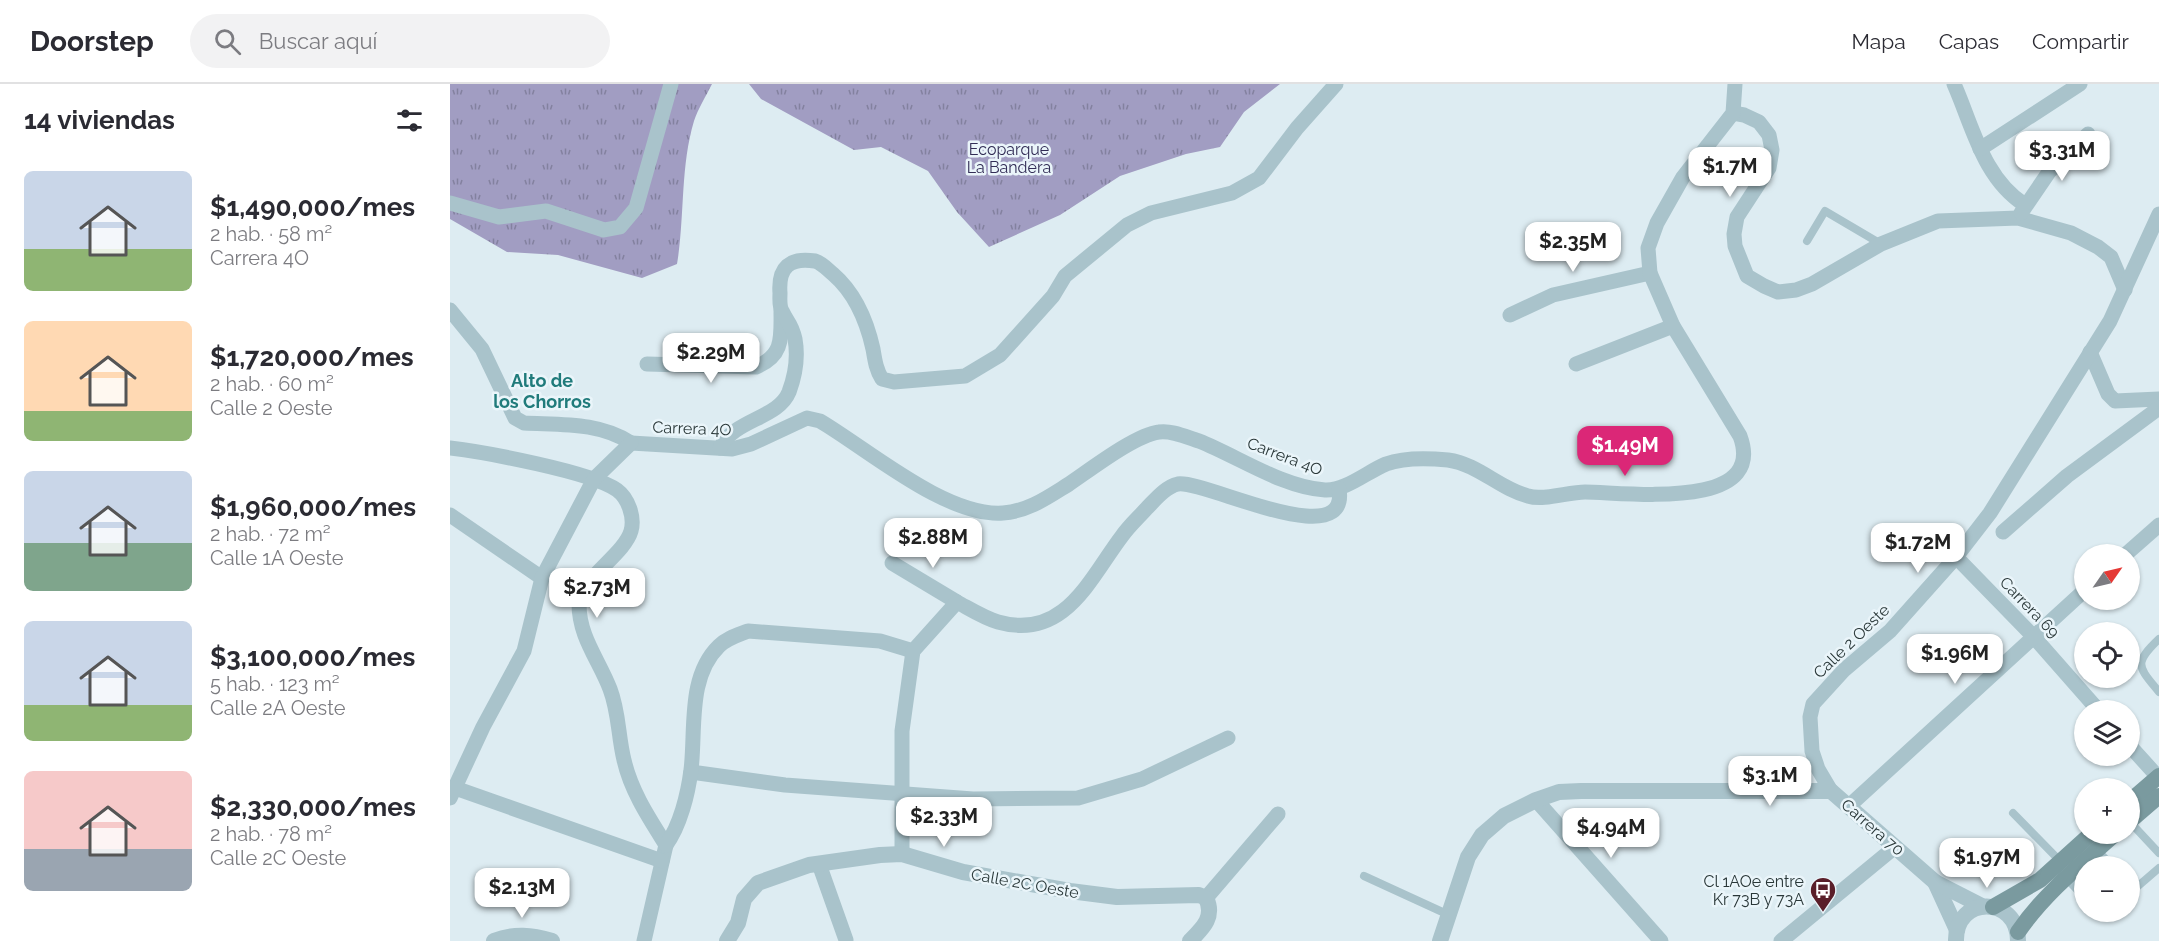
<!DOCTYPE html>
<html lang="es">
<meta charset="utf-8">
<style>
body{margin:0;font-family:Raleway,sans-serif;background:#f2f2f3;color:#2b2b33;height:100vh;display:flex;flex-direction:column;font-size:22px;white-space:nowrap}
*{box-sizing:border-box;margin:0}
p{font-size:20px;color:#7c7c81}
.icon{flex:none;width:33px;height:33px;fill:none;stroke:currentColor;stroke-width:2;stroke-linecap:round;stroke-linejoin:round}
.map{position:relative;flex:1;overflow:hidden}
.sheet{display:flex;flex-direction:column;background:#fff;width:450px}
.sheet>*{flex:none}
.needle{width:39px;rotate:56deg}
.buttons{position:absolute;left:1624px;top:460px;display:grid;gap:12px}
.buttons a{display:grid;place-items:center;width:66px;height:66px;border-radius:50%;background:#fff;box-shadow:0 2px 4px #0004;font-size:30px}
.price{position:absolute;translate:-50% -51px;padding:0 14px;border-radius:12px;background:#fff;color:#222;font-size:20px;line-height:39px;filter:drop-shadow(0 2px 3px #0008)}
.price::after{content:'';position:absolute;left:50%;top:36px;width:18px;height:14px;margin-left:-9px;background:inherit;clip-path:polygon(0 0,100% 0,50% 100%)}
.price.current{background:#db2777;color:#fff}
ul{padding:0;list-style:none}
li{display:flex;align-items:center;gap:18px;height:150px;padding:0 24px}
li span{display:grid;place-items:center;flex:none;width:168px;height:120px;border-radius:9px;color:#555}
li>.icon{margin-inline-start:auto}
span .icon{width:72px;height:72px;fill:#fffc;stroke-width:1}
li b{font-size:26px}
h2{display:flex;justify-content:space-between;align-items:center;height:72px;padding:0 24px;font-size:26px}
header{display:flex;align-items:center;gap:36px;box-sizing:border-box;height:84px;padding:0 30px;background:#fff;border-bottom:2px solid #e1e1e2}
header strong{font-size:28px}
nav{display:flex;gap:33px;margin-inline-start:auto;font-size:21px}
.search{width:420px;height:54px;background:#f2f2f3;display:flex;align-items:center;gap:15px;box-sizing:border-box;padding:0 21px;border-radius:33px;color:#7c7c81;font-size:22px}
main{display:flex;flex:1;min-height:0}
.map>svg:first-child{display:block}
.grass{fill:url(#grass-tufts)}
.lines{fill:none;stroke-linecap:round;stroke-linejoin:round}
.service{stroke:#a9c3cb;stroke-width:8}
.minor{stroke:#a9c3cb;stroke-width:15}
.tertiary{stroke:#a9c3cb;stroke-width:16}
.secondary{stroke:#7a9a9f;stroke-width:16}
.labels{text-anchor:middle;stroke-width:5;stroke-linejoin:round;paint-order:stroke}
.park-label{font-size:16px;fill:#322d56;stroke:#eaf5fa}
.street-label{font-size:16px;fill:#293738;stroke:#eaf5fa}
.poi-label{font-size:16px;fill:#293738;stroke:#eaf5fa;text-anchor:end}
.neighbourhood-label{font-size:18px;font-weight:bold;fill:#207b7b;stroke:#eaf5fa}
</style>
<header>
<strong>Doorstep</strong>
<div class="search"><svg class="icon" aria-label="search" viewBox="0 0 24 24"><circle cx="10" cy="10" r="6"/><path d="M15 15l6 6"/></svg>Buscar aquí</div>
<nav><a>Mapa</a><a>Capas</a><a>Compartir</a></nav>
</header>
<main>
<section class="sheet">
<h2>14 viviendas<svg class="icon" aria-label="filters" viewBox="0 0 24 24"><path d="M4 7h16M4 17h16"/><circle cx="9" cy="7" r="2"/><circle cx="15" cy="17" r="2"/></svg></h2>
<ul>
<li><span style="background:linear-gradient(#c9d6e8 65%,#8fb573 0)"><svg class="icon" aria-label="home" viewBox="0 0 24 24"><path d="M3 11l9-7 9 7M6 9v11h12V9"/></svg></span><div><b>$1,490,000/mes</b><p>2 hab. · 58 m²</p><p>Carrera 4O</p></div></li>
<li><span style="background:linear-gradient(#ffd9b3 75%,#8fb573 0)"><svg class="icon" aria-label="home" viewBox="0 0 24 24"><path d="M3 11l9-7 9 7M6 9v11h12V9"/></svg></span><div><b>$1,720,000/mes</b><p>2 hab. · 60 m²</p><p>Calle 2 Oeste</p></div></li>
<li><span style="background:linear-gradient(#c9d6e8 60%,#7fa58c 0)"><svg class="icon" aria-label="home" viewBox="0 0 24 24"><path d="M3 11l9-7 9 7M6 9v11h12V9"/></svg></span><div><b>$1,960,000/mes</b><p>2 hab. · 72 m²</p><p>Calle 1A Oeste</p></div></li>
<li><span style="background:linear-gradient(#c9d6e8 70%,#8fb573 0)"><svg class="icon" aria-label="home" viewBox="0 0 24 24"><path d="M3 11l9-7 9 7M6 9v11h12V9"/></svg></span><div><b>$3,100,000/mes</b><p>5 hab. · 123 m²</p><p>Calle 2A Oeste</p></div></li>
<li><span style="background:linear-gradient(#f6c9c9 65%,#9aa5b1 0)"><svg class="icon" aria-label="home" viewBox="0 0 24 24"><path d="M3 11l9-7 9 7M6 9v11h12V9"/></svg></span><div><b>$2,330,000/mes</b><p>2 hab. · 78 m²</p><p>Calle 2C Oeste</p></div></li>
</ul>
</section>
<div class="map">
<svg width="1709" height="857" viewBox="0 0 1709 857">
<defs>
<pattern id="grass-tufts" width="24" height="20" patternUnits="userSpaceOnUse" patternTransform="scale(1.5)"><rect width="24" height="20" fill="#a19dc2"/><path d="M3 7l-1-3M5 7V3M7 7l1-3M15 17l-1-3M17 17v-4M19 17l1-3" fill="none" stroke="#83819f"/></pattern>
</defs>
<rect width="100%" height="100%" fill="#ddecf2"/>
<g class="grass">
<path d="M 0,0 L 262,0 C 256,12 248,25 244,37 C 230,84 235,133 227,180 L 192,194 L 108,171 L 57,168 L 0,135 Z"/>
<path d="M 299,0 L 830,0 L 794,28 L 770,63 L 736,70 L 670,92 L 610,131 L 539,163 L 507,128 L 478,87 L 431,63 L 404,66 L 311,15 Z"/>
</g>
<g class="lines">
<g class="service">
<path d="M 1357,157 L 1375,127 L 1431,160"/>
<path d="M 1709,555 C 1683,580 1688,582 1709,608"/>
<path d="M 1563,729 L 1610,777"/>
<path d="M 1680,738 L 1709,769"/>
<path d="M 1647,766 L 1663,783"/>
<path d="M 914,792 L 999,831"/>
<path d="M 1616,794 L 1635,814"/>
<path d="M 1680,809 L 1709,784"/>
<path d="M 1649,828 L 1653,830 L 1659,828"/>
</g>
<g class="minor">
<path d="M 1504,0 C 1523,43 1533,94 1575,121"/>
<path d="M 1283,29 L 1294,31 L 1309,38 L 1319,51 L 1322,66 L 1319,84 L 1287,133 L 1284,150 L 1285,162 L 1297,192 L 1314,202 L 1328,208 L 1346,206 L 1362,200 L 1431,160 L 1488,137 L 1568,134 L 1621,149 L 1648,163 L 1661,173 L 1675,206"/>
<path d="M 1530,65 L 1630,0"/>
<path d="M 0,119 L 49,133 L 96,127 L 154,146 L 170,143 L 186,124 L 221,0"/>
<path d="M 1571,129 L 1599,88 L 1638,50"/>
<path d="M 0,226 L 32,265 L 65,334 L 74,339 C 111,341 149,338 181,359"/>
<path d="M 1060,231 L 1103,211 L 1200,189"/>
<path d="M 1640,268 L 1658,310 L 1665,317 L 1709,315"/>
<path d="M 197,280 L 306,283 C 334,271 331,254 331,226"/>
<path d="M 1126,280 L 1223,242"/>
<path d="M 181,359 L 282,365 L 301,360 L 357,334 L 370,337 C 419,366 496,433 553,429 C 579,427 598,413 619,400 C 640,386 685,351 709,348 C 722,346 736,353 749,357 C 787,372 834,404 875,406 C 895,407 917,388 936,380 C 955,373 978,374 998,376 C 1028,380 1050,405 1078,412 C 1094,417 1118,408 1135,408 C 1175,408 1318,428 1290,352 L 1223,242 L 1200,189 L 1198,164 L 1207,139 L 1233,93 L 1283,29 L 1285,0"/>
<path d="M 0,364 C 34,368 142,388 167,406 C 178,414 185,433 181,447 C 174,471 130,495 129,520 C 129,553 149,576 160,605 C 169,628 168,652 174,676 C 181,707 199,734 216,761 L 194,857"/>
<path d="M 270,364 C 284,335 328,335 339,308 C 345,292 348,272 345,255 C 341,238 338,240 332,227 C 329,222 330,214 330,209 C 328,183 340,173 365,177 C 372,179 377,185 383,190 C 405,209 417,238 423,265 C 425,277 426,285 432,295 L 444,298 L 515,292 L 550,271 L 603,212 L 615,192 L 677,141 L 701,129 L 782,109 L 809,94 L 847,44 L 886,0"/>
<path d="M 0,431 L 92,494"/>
<path d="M 1553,448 L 1617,392 L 1709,324"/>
<path d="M 1675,471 L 1709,441"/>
<path d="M 1506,473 L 1583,552 L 1649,627"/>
<path d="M 442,479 L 507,518"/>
<path d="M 1680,662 L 1708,693"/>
<path d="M 241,688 L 335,701 L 523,715 L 628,714 L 692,695 L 778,654"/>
<path d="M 5,704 L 212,777"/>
<path d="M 1381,707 L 1368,685 L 1362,667 L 1360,633 L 1363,620 L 1394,586 L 1440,547 L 1506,473 L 1540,429 L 1660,237 L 1709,130"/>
<path d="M 0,714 L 33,643 L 74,567 L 92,494 L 144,395 L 181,359"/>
<path d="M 1086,716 L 1211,857"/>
<path d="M 1399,722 L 1635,506"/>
<path d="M 216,761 C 230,742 238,710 241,686 C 246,646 237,593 269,562 C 277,554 288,551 298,547 L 430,557 L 463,567"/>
<path d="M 452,770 L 452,647 L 463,567 L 507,518 C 520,525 534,534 548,538 C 615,557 640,494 672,452 C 679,442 688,434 696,425 C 705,416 715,403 728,400 C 755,396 900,471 889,405"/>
<path d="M 369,780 L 396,856"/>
<path d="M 756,814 L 828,730"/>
<path d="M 1331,857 L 1445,763"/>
</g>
<g class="tertiary">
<path d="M 1485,798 L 1507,846"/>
<path d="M 44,857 C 64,849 82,851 102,857"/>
<path d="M 277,857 L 288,839 L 294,815 L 308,799 L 359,781 L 430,771 L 452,770 L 513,788 L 620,807 L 667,813 L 749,811 L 756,814 C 765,833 753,844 740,857"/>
<path d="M 990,857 L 1018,773 L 1032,751 L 1054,732 L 1086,716 L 1109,708 L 1131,707 L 1381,707 L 1485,798 L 1532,822"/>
<path d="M 1506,857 C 1505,811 1568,811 1568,857"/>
</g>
<g class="secondary">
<path d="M 1680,717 L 1709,692"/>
<path d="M 1680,737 L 1709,712"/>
<path d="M 1543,823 L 1590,796 L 1641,750"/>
<path d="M 1568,848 C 1594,810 1630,781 1665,750"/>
</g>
</g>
<defs>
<g id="bus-pin" transform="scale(1.35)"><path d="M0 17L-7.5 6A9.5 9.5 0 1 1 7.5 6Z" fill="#5a1e29" stroke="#eaf5fa"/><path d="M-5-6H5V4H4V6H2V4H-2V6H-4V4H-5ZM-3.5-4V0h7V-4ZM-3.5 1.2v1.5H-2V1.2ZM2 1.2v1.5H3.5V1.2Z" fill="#fff"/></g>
</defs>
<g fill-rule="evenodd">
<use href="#bus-pin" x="1373" y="806"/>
</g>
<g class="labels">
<g class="park-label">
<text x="559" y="71">Ecoparque<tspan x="559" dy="18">La Bandera</tspan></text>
</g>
<g class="street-label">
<text transform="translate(242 344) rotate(2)" y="6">Carrera 4O</text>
<text transform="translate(835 372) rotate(21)" y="6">Carrera 4O</text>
<text transform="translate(1580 523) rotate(46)" y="6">Carrera 69</text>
<text transform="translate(1401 557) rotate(-44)" y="6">Calle 2 Oeste</text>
<text transform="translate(1423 743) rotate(41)" y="6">Carrera 70</text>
<text transform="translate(575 799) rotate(10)" y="6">Calle 2C Oeste</text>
</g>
<g class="poi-label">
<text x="1354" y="803">Cl 1AOe entre<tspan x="1354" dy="18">Kr 73B y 73A</tspan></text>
</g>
<g class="neighbourhood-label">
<text x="92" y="303">Alto de<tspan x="92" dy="21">los Chorros</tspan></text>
</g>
</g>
</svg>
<div class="buttons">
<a><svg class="needle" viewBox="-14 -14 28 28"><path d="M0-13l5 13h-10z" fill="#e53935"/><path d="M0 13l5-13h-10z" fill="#7c7c81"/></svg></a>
<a><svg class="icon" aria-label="locate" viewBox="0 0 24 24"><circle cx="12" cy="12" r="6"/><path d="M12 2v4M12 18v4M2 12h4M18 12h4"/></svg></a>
<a><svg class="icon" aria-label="layers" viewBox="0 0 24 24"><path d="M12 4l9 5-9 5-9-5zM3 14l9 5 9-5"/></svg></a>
<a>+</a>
<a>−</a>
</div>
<b class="price" style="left:1612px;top:98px">$3.31M</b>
<b class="price" style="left:1280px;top:114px">$1.7M</b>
<b class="price" style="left:1123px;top:189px">$2.35M</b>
<b class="price" style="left:261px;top:300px">$2.29M</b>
<b class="price current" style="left:1175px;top:393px">$1.49M</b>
<b class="price" style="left:483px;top:485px">$2.88M</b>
<b class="price" style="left:1468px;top:490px">$1.72M</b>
<b class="price" style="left:147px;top:535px">$2.73M</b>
<b class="price" style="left:1505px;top:601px">$1.96M</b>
<b class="price" style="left:1320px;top:723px">$3.1M</b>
<b class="price" style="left:494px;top:764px">$2.33M</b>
<b class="price" style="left:1161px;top:775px">$4.94M</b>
<b class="price" style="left:1537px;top:805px">$1.97M</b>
<b class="price" style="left:72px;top:835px">$2.13M</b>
</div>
</main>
